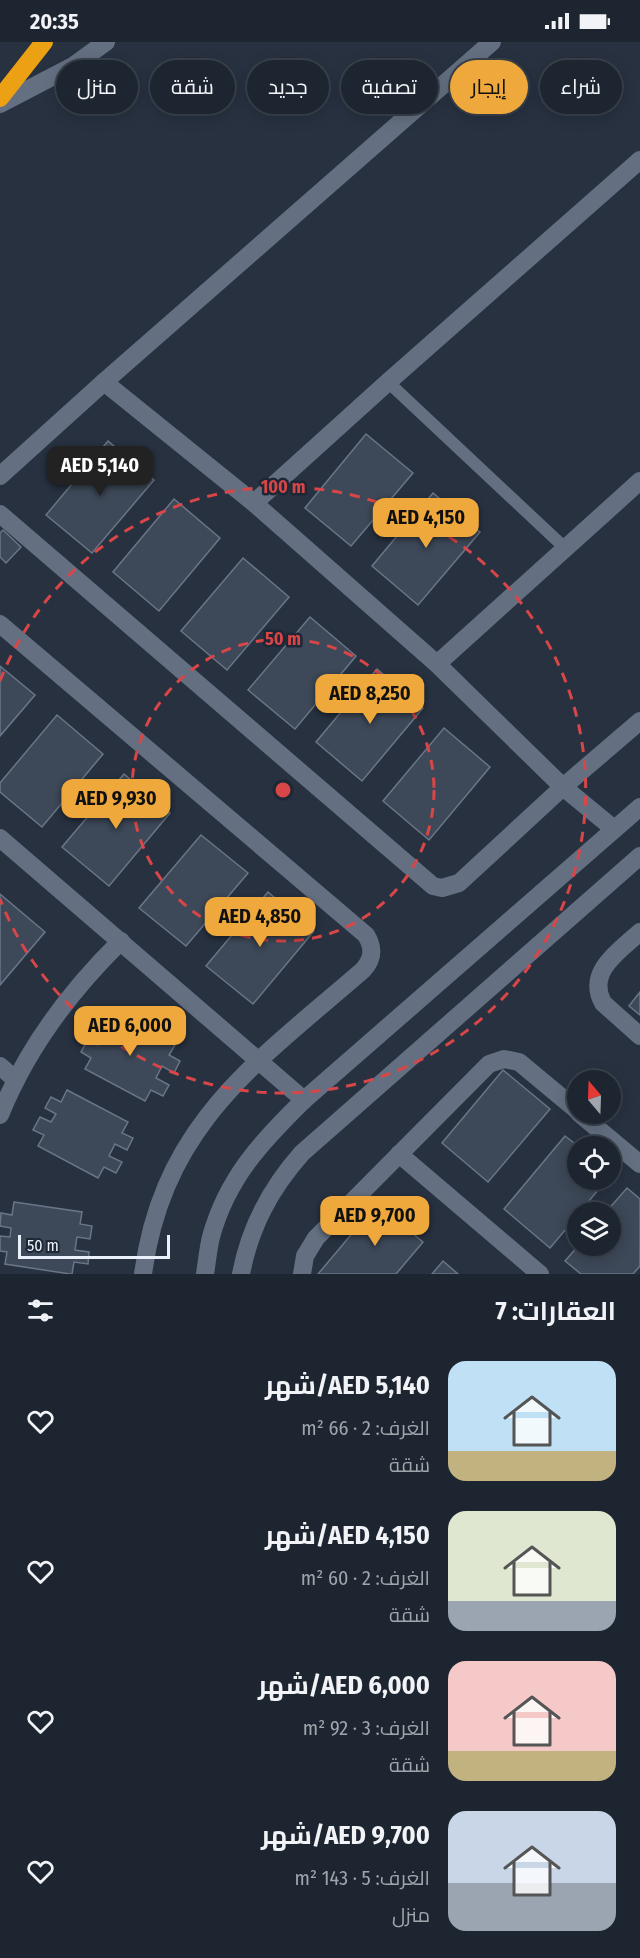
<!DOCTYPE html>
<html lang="ar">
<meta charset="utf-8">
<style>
body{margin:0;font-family:"Fira Sans Condensed",Cairo,sans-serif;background:#2a313c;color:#f1f3f6;direction:rtl;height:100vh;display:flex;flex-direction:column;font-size:22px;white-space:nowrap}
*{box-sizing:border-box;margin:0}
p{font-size:20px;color:#a0a5ab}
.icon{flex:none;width:33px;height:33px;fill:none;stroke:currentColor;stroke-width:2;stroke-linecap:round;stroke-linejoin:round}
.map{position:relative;height:1232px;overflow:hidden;direction:ltr}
.side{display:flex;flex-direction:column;background:#1d2530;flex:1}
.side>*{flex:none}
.banner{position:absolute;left:18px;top:18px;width:604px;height:54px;direction:rtl;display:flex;gap:12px}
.needle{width:39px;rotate:341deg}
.fabs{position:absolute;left:567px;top:1028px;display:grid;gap:12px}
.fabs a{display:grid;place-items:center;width:54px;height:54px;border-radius:50%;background:#1d2530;box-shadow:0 3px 15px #0003,0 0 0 2px #3b424c;font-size:30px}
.scale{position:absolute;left:18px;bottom:15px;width:152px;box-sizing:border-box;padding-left:6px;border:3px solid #eaf1fb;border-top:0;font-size:16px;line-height:21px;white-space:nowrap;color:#eaf1fb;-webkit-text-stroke:4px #1d2735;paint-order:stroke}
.price{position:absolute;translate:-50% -51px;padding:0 14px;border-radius:12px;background:#eea83c;color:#111;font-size:20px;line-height:39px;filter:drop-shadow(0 2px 3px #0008)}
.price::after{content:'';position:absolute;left:50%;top:36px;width:18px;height:14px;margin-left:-9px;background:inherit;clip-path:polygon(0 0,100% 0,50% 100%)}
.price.active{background:#222;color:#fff}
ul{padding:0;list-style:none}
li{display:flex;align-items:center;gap:18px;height:150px;padding:0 24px}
li span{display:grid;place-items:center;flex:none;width:168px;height:120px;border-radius:18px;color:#555}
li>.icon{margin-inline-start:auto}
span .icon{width:72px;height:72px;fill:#fffc;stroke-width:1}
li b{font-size:26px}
h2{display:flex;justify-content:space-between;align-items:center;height:72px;padding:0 24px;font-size:26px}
.chip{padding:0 21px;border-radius:27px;background:#1d2530;box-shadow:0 3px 15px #0003,0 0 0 2px #3b424c;font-size:21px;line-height:54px}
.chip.active{background:#eea83c;color:#111}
.status{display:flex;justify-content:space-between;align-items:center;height:42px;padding:0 30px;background:#1d2530;direction:ltr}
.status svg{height:16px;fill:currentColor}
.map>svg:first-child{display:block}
.building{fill:#3d4858;stroke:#6a7687;stroke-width:1.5}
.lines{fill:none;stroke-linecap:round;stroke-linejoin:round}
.lane{stroke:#647082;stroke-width:12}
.street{stroke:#647082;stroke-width:18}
.secondary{stroke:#647082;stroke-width:18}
.highway{stroke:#eca013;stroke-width:18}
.ring{fill:none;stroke:#d94648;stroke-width:3;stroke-dasharray:10 8}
.centre{fill:#d94648;stroke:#1d2735;stroke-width:3}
.ring-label{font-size:18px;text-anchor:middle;font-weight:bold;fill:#d94648;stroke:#1d2735;stroke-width:5;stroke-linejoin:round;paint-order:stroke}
</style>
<div class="status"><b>20:35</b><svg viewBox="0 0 49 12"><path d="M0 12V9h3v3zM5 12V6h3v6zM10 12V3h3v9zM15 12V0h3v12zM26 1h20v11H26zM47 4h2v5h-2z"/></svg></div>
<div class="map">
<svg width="640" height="1232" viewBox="0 0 640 1232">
<rect width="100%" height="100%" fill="#273140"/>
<g class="building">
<path d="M 366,392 L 413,431 L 351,504 L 305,466 Z"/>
<path d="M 108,399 L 154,438 L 92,511 L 46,473 Z"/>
<path d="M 433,451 L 480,490 L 418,563 L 372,524 Z"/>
<path d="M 174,457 L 220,496 L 159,569 L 113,530 Z"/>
<path d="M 3,488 L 21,505 L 6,521 L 0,515 L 0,491 Z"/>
<path d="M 243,516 L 289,555 L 227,628 L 181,589 Z"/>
<path d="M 310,575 L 356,614 L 295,687 L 248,648 Z"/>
<path d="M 0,624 L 35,653 L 0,694 Z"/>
<path d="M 377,627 L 423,666 L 362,739 L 316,700 Z"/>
<path d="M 57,673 L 103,712 L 42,785 L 0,750 L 0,741 Z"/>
<path d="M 444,686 L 490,725 L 429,798 L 383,759 Z"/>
<path d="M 124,732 L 170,771 L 109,844 L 62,805 Z"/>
<path d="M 201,793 L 248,831 L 186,904 L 139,866 Z"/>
<path d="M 268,850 L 314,889 L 253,962 L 206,924 Z"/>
<path d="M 0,852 L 45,890 L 0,943 Z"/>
<path d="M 640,950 L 640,973 L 629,964 Z"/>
<path d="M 115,971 L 175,1003 L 169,1013 L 180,1019 L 174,1031 L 162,1024 L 156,1036 L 169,1043 L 163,1054 L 151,1048 L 145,1059 L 85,1027 L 91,1016 L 81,1010 L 88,997 L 98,1003 L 103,995 L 92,989 L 98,977 L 108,982 Z"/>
<path d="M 503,1028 L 550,1067 L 488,1140 L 442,1101 Z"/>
<path d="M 67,1048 L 128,1080 L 122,1091 L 133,1096 L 127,1108 L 115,1102 L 109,1114 L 122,1120 L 116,1131 L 104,1125 L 98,1136 L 38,1104 L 44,1093 L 33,1088 L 40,1075 L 51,1080 L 56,1072 L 45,1066 L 51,1055 L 61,1060 Z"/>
<path d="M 565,1094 L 578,1104 L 578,1137 L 607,1137 L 580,1170 L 578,1170 L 578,1173 L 550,1206 L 504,1167 Z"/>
<path d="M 627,1146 L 640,1157 L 640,1224 L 633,1232 L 581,1232 L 565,1219 L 579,1203 L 610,1203 L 610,1170 L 606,1170 Z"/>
<path d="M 14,1160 L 82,1170 L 80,1182 L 92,1184 L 90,1197 L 77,1195 L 75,1208 L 89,1210 L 88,1222 L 74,1220 L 72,1232 L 70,1232 L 5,1222 L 7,1210 L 0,1209 L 0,1194 L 10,1195 L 11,1186 L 0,1184 L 1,1171 L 12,1173 Z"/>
<path d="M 377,1162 L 423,1200 L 396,1232 L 318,1232 Z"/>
<path d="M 443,1219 L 458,1232 L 432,1232 Z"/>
</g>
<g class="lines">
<path class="lane" d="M 388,340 L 565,506"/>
<g class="street">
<path d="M 0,62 L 73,24 L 106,0"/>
<path d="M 104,340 L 254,461 L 437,622 L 563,745 L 614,787"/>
<path d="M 0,434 L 104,340 L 492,0"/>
<path d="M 254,461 L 388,340 L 640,118"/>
<path d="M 0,472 L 433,844 L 442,846 L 459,841 L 563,745 L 640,679"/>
<path d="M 0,582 L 366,893 C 374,906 373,917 363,928 C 257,1020 163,1082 143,1232"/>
<path d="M 437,622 L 640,439"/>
<path d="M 0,796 L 304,1058"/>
<path d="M 640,890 C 619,909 586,930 603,961 L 640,994"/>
<path d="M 0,1024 L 16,1038"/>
<path d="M 579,1071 L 640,1122"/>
<path d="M 0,1073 C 27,1006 70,949 121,899"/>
<path d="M 399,1112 L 540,1232"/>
<path d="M 302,1232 L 305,1214 L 316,1196 L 489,1022 L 504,1017 L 519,1020 L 578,1069"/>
</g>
<g class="secondary">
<path d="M 205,1232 C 207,1220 208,1207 211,1195 C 227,1136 262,1099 304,1058 L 640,765"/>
<path d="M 241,1232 C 250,1185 270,1147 302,1111 L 640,814"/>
</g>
<path class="highway" d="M 0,56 L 44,0"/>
</g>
<g class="ring">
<circle cx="283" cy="748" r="151"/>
<path d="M0 639A303 303 0 1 1 0 857"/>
</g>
<circle cx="283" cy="748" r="9" class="centre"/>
<g class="ring-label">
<text x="283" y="451">100 m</text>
<text x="283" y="603">50 m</text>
</g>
</svg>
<div class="fabs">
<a><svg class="needle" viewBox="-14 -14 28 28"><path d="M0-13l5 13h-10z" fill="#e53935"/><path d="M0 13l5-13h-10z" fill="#a0a5ab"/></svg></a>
<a><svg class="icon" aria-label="locate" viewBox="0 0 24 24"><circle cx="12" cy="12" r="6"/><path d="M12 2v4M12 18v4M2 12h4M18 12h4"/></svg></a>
<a><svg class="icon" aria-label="layers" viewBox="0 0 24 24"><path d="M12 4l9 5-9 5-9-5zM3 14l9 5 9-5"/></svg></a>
</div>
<div class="scale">50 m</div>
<b class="price active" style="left:100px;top:455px">AED 5,140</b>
<b class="price" style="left:426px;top:507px">AED 4,150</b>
<b class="price" style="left:370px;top:683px">AED 8,250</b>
<b class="price" style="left:116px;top:788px">AED 9,930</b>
<b class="price" style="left:260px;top:906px">AED 4,850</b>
<b class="price" style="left:130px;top:1015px">AED 6,000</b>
<b class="price" style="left:375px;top:1205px">AED 9,700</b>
<div class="banner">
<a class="chip">شراء</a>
<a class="chip active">إيجار</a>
<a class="chip">تصفية</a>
<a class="chip">جديد</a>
<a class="chip">شقة</a>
<a class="chip">منزل</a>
</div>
</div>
<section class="side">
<h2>العقارات: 7<svg class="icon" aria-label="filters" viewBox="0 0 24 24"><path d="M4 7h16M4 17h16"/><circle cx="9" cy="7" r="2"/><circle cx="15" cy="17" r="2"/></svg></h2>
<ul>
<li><span style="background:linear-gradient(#bfe0f5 75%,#c2b280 0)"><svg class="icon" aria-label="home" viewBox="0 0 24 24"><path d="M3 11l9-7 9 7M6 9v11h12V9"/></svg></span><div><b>AED 5,140/شهر</b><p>الغرف: 2 · 66 m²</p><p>شقة</p></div><svg class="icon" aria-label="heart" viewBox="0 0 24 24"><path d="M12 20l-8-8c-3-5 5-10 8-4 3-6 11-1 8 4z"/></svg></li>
<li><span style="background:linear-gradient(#dfe7d0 75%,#9aa5b1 0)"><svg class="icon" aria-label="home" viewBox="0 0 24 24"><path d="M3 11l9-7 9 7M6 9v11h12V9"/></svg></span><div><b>AED 4,150/شهر</b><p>الغرف: 2 · 60 m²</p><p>شقة</p></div><svg class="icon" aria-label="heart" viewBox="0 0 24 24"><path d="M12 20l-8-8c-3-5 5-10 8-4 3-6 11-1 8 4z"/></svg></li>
<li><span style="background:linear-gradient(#f6c9c9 75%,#c2b280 0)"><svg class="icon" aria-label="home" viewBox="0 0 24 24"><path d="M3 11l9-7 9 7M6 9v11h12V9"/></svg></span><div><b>AED 6,000/شهر</b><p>الغرف: 3 · 92 m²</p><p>شقة</p></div><svg class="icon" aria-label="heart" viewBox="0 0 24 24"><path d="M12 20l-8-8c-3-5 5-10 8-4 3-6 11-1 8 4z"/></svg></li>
<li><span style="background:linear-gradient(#c9d6e8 60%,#9aa5b1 0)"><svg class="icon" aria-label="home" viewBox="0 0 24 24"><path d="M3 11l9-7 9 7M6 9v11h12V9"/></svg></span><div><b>AED 9,700/شهر</b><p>الغرف: 5 · 143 m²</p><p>منزل</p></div><svg class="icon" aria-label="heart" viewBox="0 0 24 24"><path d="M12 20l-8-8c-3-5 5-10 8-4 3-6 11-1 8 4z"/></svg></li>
</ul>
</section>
